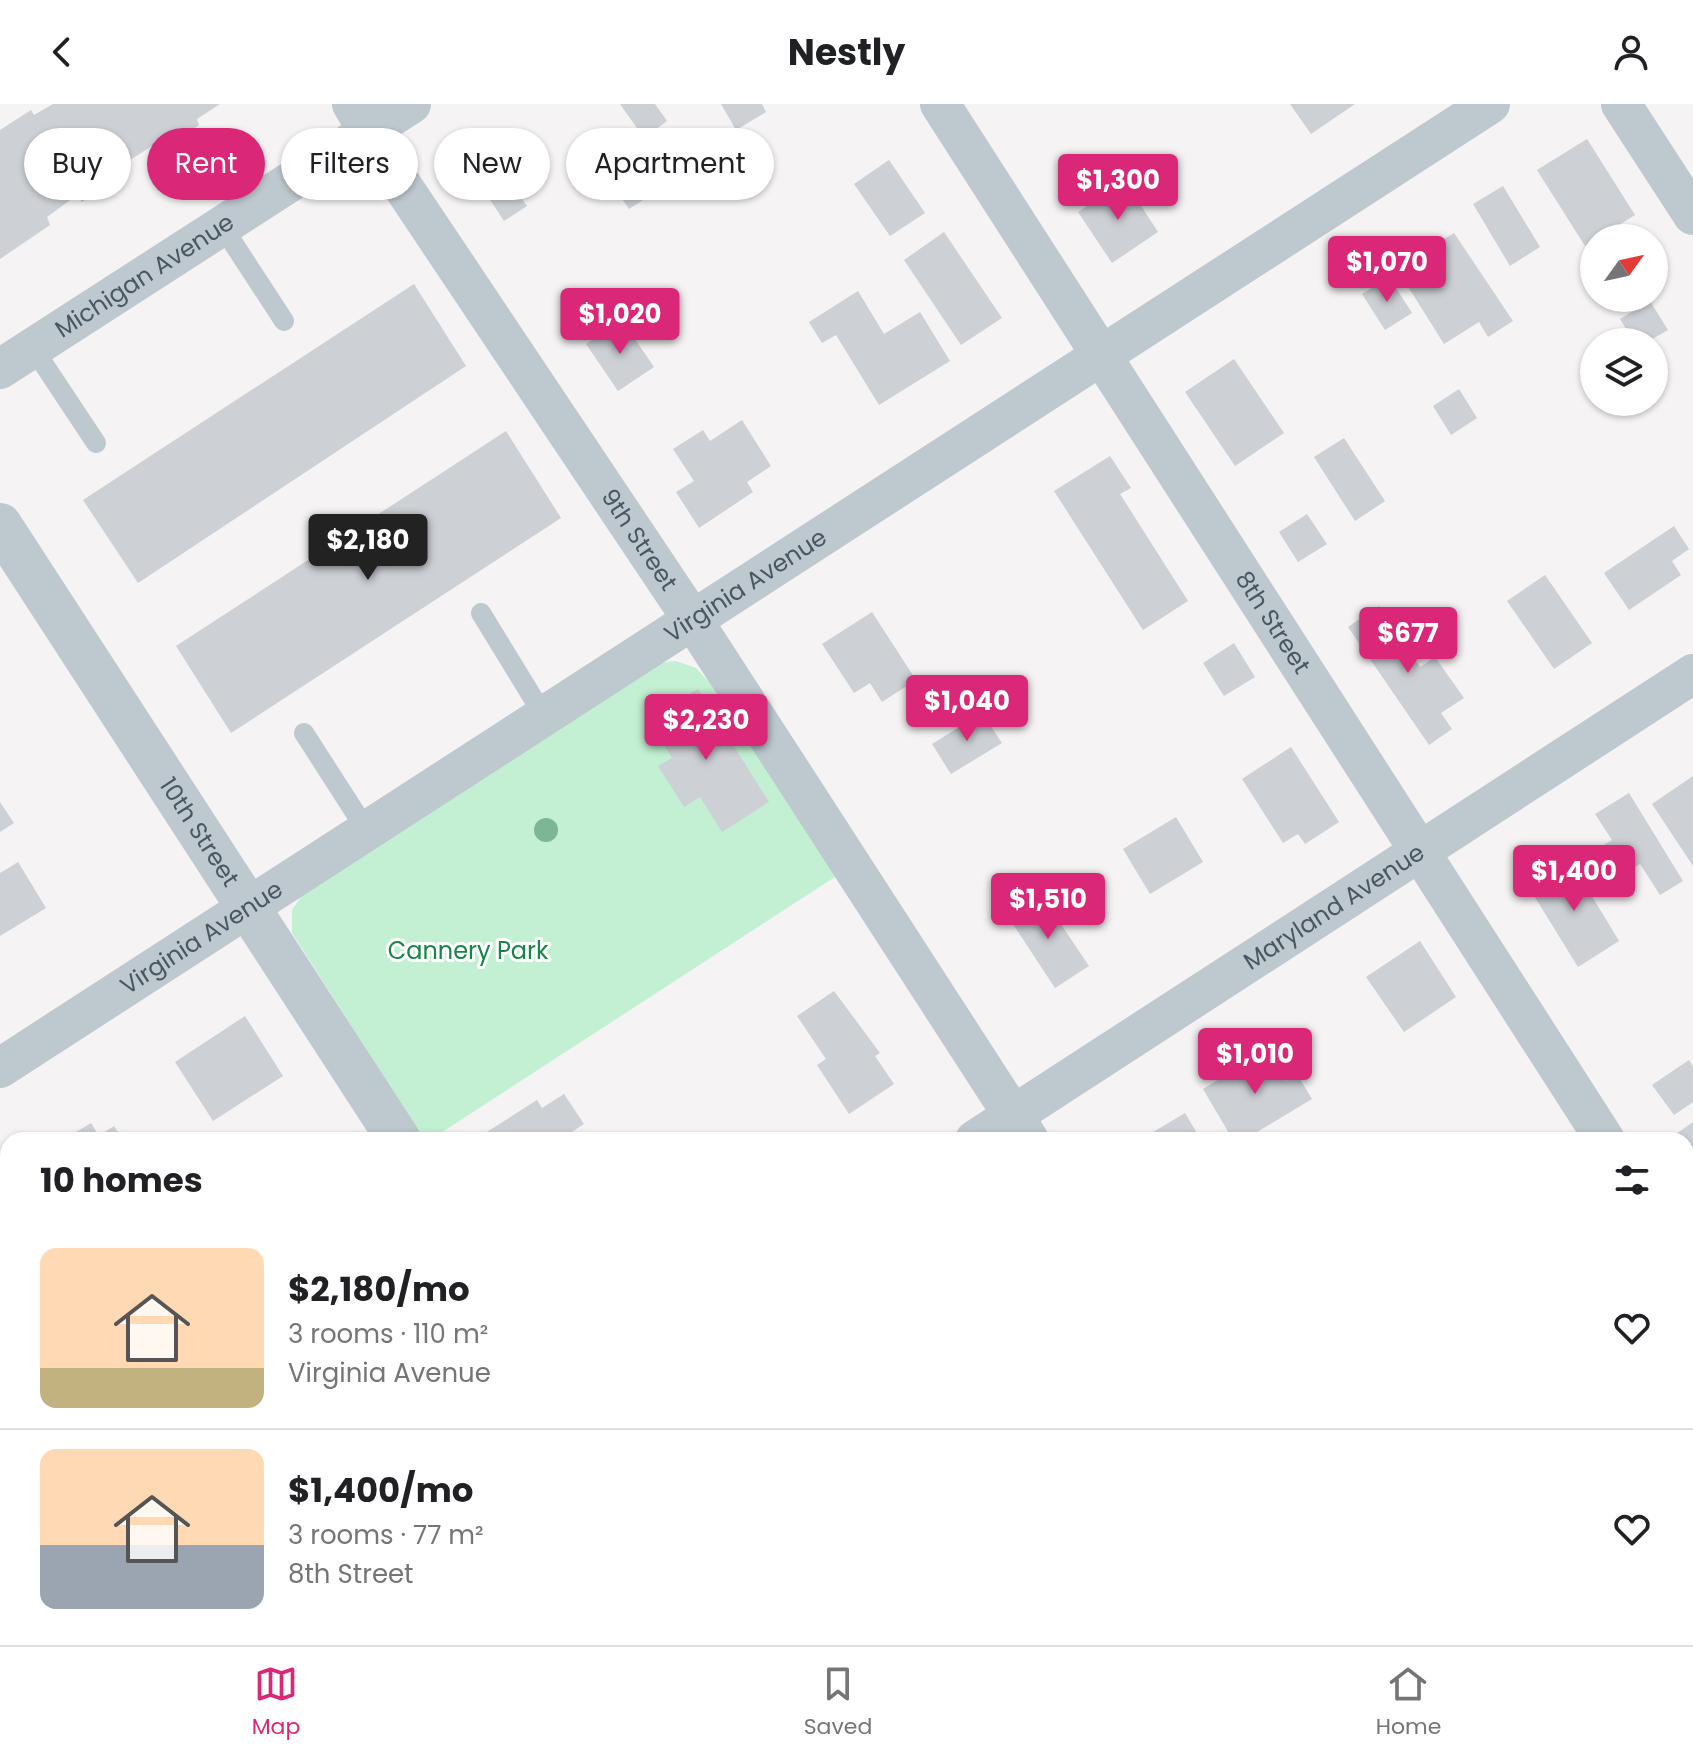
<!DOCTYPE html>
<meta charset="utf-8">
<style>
body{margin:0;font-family:Poppins,sans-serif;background:#f2f2f2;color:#202124;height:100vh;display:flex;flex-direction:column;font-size:30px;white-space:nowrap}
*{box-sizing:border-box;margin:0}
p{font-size:26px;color:#757577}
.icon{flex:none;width:44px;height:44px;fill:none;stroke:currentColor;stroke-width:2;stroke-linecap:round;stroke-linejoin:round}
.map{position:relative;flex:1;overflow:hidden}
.side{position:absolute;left:0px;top:1028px;width:1694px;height:514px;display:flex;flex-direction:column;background:#fff;border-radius:24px 24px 0 0;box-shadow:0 2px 6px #0004}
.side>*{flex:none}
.banner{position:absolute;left:24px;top:24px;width:800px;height:72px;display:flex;gap:16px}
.needle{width:52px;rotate:57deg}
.buttons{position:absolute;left:1580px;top:120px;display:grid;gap:16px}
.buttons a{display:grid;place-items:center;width:88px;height:88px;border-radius:50%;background:#fff;box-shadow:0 2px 6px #0004;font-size:40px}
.price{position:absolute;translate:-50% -68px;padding:0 18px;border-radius:8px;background:#db2777;color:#fff;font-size:26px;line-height:52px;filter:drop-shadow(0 2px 4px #0008)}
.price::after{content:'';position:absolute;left:50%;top:48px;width:24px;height:18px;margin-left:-12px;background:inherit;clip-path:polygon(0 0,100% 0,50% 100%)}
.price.current{background:#222;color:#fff}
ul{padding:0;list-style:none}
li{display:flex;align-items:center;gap:24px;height:200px;padding:0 40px}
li+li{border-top:2px solid #e0e0e0}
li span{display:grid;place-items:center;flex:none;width:224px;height:160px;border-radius:16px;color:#555}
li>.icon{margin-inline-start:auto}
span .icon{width:96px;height:96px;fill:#fffc;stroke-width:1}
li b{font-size:34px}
h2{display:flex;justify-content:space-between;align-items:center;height:96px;padding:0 40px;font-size:34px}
.tag{padding:0 28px;border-radius:36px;background:#fff;box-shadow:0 2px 6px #0004;font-size:28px;line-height:72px}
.tag.current{background:#db2777;color:#fff}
header{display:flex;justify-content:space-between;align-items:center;height:104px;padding:0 40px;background:#fff;font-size:36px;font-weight:700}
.tabs{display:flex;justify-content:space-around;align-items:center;height:112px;border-top:2px solid #e0e0e0;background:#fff;font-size:22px;color:#757577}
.tabs a{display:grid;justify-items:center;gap:4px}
.tabs .current{color:#db2777}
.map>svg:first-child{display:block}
.green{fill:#c3f0d2}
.building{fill:#cdd0d5}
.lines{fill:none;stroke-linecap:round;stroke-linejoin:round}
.service{stroke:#bec8cf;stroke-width:20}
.minor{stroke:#bec8cf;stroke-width:40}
.tertiary{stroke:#bec8cf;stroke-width:44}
.tree{fill:#7cb694}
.labels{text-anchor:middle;stroke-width:6;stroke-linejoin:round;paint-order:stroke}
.street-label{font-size:24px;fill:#4a5760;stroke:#fff}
.park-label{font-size:24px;fill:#198447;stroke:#fff}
</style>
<header><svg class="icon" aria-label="back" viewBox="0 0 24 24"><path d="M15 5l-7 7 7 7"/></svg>Nestly<svg class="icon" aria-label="person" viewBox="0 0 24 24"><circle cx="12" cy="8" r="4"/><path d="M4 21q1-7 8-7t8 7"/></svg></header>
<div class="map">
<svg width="1693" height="1541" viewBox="0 0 1693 1541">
<rect width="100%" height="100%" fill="#f5f3f3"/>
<path class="green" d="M 676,557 L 696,564 L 708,577 L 838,771 L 430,1036 L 424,1036 L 292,829 L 292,806 L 305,787 L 658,559 Z"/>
<g class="building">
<path d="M 53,0 L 220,0 L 197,15 L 199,21 L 158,49 L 152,42 L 122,61 L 126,67 L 82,98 L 77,91 L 47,113 L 50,121 L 0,155 L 0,26 L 31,6 L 34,11 Z"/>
<path d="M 620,0 L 655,0 L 667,17 L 644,34 Z"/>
<path d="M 721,0 L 762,0 L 766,8 L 736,26 Z"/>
<path d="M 1290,0 L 1355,0 L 1311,30 Z"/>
<path d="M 1587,35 L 1635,111 L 1585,142 L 1537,66 Z"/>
<path d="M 500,40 L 528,82 L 518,89 L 527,102 L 504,117 L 467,61 Z"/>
<path d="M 635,54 L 657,87 L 629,105 L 607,73 Z"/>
<path d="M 889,56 L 925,109 L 890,132 L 854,80 Z"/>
<path d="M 1125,77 L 1158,128 L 1112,159 L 1078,108 Z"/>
<path d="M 1503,82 L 1540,143 L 1510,162 L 1473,100 Z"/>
<path d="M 944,128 L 1002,214 L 961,241 L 904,156 Z"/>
<path d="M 1454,129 L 1513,217 L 1488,233 L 1479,218 L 1444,240 L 1397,165 Z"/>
<path d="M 1389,173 L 1412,209 L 1385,226 L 1362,190 Z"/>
<path d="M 414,180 L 466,262 L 138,479 L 83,396 Z"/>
<path d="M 858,187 L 884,230 L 920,208 L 950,257 L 879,301 L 836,231 L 822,239 L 809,218 Z"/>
<path d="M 1650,197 L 1668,226 L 1647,238 L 1634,238 L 1620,215 Z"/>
<path d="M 622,216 L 654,263 L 618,287 L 586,240 Z"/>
<path d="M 1234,255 L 1284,329 L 1235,362 L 1185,288 Z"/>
<path d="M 1459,285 L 1477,314 L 1451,331 L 1433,302 Z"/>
<path d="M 742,316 L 771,362 L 747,378 L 753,388 L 699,424 L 676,388 L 694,377 L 673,345 L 703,326 L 710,337 Z"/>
<path d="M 506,327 L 561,414 L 231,629 L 176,542 Z"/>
<path d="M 1344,334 L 1385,397 L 1355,417 L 1314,353 Z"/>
<path d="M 1110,352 L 1131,384 L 1120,390 L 1188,497 L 1143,526 L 1054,387 Z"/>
<path d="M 1307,410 L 1327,440 L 1298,458 L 1279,428 Z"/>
<path d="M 1674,422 L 1689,445 L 1672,457 L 1681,471 L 1629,506 L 1604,469 Z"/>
<path d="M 1545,471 L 1592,539 L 1554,565 L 1507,497 Z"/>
<path d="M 1379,502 L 1420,563 L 1435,553 L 1464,594 L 1441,609 L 1452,625 L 1429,641 L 1348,523 Z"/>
<path d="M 872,508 L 916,576 L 882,598 L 870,579 L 854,589 L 822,540 Z"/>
<path d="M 1234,539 L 1255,573 L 1224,592 L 1203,559 Z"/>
<path d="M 698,585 L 769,698 L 722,728 L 700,693 L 684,703 L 658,662 L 672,654 L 648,616 Z"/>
<path d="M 982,609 L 1002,639 L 951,670 L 932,640 Z"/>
<path d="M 1291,643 L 1339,718 L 1305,740 L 1298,730 L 1283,739 L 1242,675 Z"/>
<path d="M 1693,672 L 1693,762 L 1652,700 Z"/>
<path d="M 1629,689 L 1683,777 L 1660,791 L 1640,760 L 1611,778 L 1593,748 L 1612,736 L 1595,710 Z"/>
<path d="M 0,698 L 14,719 L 0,728 Z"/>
<path d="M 1176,713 L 1203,758 L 1150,790 L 1123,745 Z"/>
<path d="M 1570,756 L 1619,837 L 1578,863 L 1528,782 Z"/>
<path d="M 18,758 L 46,804 L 0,832 L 0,769 Z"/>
<path d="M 1040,789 L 1089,862 L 1055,884 L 1007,811 Z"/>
<path d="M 1420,837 L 1456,893 L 1404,928 L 1366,873 Z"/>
<path d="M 834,887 L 880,949 L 875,952 L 894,980 L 849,1010 L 817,961 L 826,955 L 797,912 Z"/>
<path d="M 245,912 L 283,972 L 213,1017 L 175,958 Z"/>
<path d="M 1268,945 L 1286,977 L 1297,970 L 1312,995 L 1244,1036 L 1233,1036 L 1203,985 Z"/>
<path d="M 1689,956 L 1693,963 L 1693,998 L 1674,1011 L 1652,981 Z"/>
<path d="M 564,990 L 584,1020 L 559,1036 L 479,1033 L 537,996 L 542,1004 Z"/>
<path d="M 1185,1009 L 1201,1036 L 1140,1036 Z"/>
<path d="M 1693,1018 L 1693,1061 L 1686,1051 L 1686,1036 L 1676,1036 L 1673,1032 Z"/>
<path d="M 91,1019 L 99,1032 L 114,1022 L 123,1036 L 63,1036 Z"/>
<path d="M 0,1100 L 8,1113 L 0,1121 Z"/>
<path d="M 1693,1374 L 1693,1425 L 1686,1414 L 1686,1378 Z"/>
<path d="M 358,1534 L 415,1534 L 420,1541 L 363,1541 Z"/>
<path d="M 565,1534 L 629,1534 L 634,1541 L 555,1541 Z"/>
<path d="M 789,1534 L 861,1534 L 849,1541 L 793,1541 Z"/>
<path d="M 1037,1534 L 1087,1534 L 1092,1541 L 1041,1541 Z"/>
<path d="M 1457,1534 L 1469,1534 L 1473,1541 L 1445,1541 Z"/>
<path d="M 1504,1534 L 1555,1534 L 1544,1541 L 1509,1541 Z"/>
</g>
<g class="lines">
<g class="service">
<path d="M 222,122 L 284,217"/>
<path d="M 33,244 L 96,339"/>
<path d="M 481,509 L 544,612"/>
<path d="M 304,629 L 367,727"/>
<path d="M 0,1310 L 8,1305"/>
</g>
<g class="minor">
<path id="s1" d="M 352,0 L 383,53 L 692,515 L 1029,1036"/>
<path id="s2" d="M 940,0 L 1605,1036"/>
<path d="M 1621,0 L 1693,111"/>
<path id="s3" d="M 0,265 L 411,0"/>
<path id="s4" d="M 0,964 L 1490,0"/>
<path id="s5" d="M 975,1036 L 1693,570"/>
<path d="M 1686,1160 L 1693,1171"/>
<path d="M 1686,1278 L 1693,1274"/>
<path d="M 0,1483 L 8,1496"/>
<path d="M 33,1534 L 37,1541"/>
<path d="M 1363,1534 L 1367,1541"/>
<path d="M 191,1541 L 201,1534"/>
<path d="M 1280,1541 L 1291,1534"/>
</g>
<g class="tertiary">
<path id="s6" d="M 0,421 L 399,1036"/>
<path d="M 720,1534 L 725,1541"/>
</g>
</g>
<circle class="tree" cx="546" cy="726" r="12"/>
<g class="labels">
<g class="street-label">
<text dy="8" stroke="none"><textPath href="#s3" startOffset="172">Michigan Avenue</textPath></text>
<text dy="8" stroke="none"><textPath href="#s1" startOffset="522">9th Street</textPath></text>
<text dy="8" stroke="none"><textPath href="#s4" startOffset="888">Virginia Avenue</textPath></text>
<text dy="8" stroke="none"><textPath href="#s2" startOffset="616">8th Street</textPath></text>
<text dy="8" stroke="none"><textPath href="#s6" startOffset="366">10th Street</textPath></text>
<text dy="8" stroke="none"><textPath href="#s5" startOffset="428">Maryland Avenue</textPath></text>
<text dy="8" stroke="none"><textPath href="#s4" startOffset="240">Virginia Avenue</textPath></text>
</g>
<g class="park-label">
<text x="468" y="855">Cannery Park</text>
</g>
</g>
</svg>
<div class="buttons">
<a><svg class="needle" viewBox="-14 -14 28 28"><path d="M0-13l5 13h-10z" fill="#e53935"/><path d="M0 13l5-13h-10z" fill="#757577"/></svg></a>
<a><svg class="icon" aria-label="layers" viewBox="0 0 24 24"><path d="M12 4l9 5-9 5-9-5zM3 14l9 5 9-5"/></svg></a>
</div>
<b class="price" style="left:1118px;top:118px">$1,300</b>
<b class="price" style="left:1387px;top:200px">$1,070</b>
<b class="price" style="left:620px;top:252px">$1,020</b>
<b class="price current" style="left:368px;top:478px">$2,180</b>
<b class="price" style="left:1408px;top:571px">$677</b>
<b class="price" style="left:967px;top:639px">$1,040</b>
<b class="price" style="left:706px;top:658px">$2,230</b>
<b class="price" style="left:1574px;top:809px">$1,400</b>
<b class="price" style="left:1048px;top:837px">$1,510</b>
<b class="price" style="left:1255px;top:992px">$1,010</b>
<div class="banner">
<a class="tag">Buy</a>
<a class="tag current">Rent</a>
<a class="tag">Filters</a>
<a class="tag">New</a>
<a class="tag">Apartment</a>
</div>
<section class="side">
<h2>10 homes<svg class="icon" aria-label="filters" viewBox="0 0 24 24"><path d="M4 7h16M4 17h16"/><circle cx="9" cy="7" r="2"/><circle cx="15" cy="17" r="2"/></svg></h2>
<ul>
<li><span style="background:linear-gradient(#ffd9b3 75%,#c2b280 0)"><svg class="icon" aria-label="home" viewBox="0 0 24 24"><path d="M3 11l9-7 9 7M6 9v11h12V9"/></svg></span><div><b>$2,180/mo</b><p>3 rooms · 110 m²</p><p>Virginia Avenue</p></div><svg class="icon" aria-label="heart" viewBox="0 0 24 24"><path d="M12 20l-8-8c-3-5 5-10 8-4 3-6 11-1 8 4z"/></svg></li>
<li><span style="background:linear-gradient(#ffd9b3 60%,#9aa5b1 0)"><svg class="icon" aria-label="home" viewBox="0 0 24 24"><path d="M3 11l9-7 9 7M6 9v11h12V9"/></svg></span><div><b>$1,400/mo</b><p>3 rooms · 77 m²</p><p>8th Street</p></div><svg class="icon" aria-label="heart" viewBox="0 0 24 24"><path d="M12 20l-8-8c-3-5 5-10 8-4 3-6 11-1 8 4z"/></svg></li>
</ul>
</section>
</div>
<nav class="tabs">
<a class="current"><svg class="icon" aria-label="map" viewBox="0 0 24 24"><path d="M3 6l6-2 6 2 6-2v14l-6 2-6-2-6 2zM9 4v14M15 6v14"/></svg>Map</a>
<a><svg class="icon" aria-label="saved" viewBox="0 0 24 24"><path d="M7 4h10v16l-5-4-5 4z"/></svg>Saved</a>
<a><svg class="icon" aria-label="home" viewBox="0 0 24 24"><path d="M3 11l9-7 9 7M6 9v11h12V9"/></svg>Home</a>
</nav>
